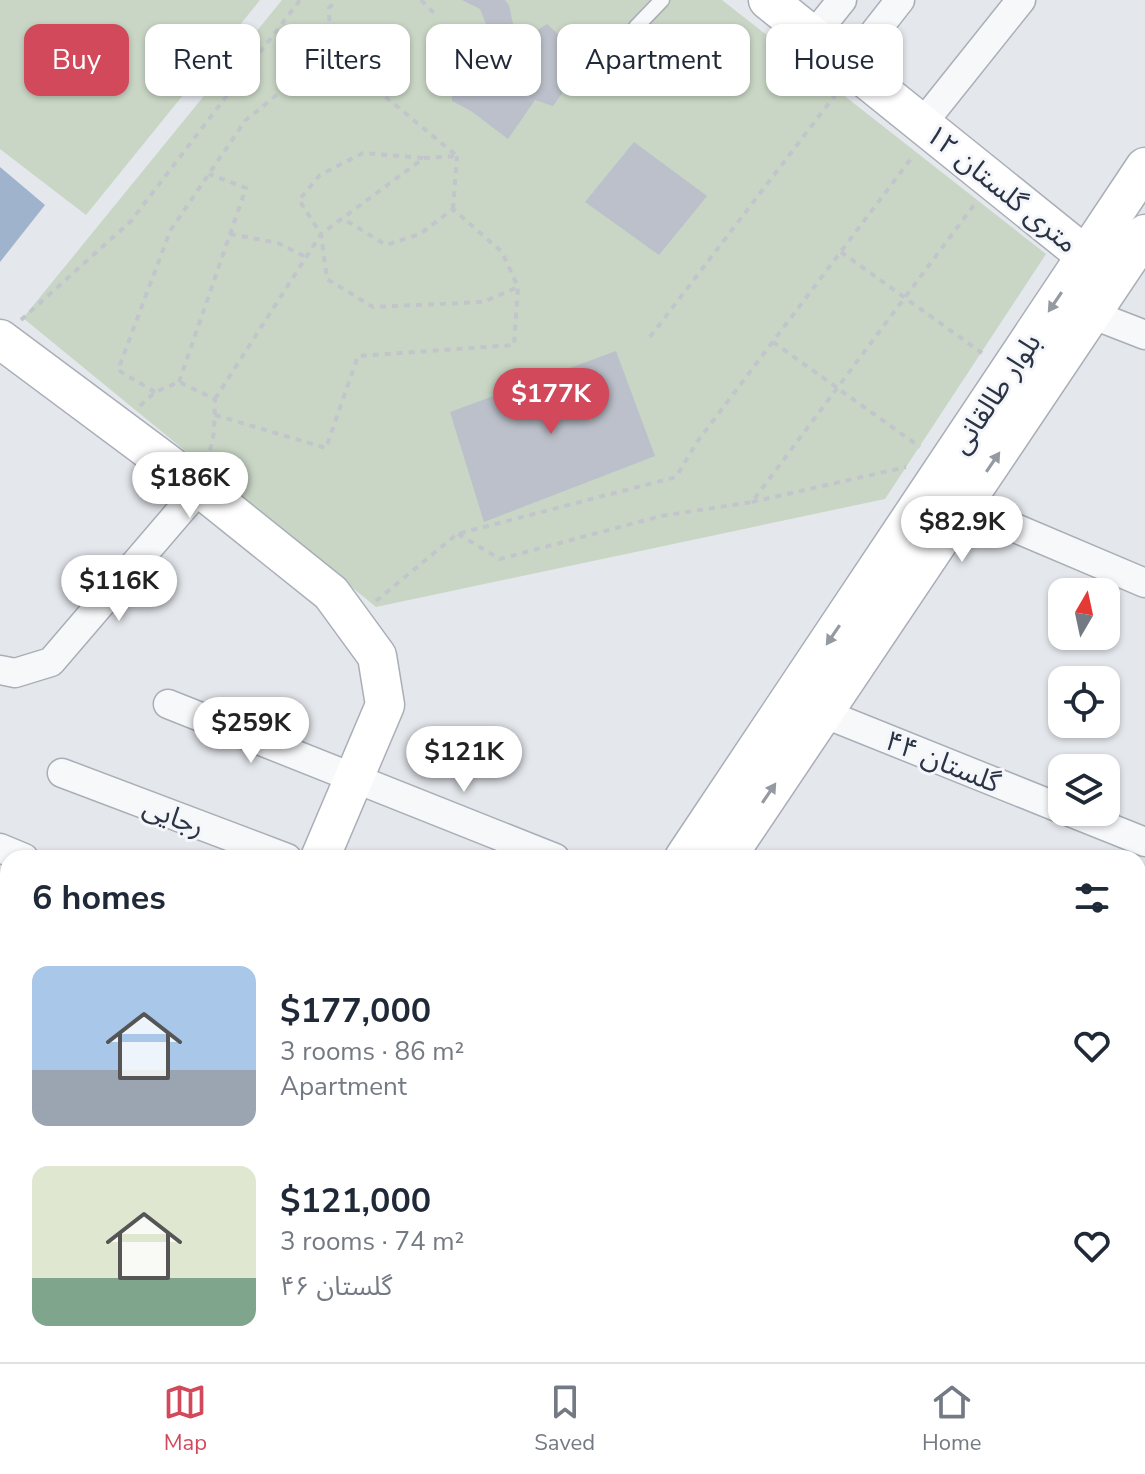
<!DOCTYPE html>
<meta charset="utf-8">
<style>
body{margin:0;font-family:"Nunito Sans","Noto Sans Arabic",sans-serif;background:#f2f2f3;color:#1f2937;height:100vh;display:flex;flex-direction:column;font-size:30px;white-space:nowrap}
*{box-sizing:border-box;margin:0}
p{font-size:26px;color:#747a83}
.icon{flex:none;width:44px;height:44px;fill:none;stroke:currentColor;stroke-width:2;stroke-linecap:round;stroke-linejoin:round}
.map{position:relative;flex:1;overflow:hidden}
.side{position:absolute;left:0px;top:850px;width:1146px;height:512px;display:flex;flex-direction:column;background:#fff;border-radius:24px 24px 0 0;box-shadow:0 2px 6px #0004}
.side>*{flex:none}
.hud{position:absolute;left:24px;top:24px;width:1098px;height:72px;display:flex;gap:16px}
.needle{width:52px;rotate:9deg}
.buttons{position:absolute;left:1048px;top:578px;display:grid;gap:16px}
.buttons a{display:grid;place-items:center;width:72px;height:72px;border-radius:16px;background:#fff;box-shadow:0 2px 6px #0004;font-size:40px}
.price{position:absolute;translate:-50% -68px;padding:0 18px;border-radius:28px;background:#fff;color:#222;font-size:26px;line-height:52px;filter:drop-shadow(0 2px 4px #0008)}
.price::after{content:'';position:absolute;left:50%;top:48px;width:24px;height:18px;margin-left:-12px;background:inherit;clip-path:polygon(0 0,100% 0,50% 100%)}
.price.current{background:#d1495b;color:#fff}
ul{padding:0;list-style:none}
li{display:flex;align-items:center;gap:24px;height:200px;padding:0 32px}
li span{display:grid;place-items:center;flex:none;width:224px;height:160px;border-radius:16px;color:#555}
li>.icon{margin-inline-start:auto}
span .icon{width:96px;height:96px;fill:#fffc;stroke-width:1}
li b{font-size:34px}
h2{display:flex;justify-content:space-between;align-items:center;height:96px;padding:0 32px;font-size:34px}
.pill{padding:0 28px;border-radius:16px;background:#fff;box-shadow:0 2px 6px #0004;font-size:28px;line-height:72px}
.pill.current{background:#d1495b;color:#fff}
.tab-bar{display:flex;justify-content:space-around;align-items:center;height:112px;border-top:2px solid #e0e1e3;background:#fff;font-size:22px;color:#747a83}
.tab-bar a{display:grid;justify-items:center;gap:4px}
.tab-bar .current{color:#d1495b}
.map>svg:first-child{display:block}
.green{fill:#c9d6c5}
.water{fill:#9fb4cc}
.building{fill:#bbc0ca}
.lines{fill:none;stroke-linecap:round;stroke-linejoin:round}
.lane-casing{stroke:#a9aeb7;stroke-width:17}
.street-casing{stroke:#a9aeb7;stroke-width:31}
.secondary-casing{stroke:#a9aeb7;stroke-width:41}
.path{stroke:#c2c5cb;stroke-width:4;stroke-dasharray:6 6;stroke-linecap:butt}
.lane{stroke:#f7f8fa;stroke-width:14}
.street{stroke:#f7f8fa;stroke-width:28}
.secondary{stroke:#fff;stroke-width:38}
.oneway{fill:#959aa2}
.labels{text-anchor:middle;stroke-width:6;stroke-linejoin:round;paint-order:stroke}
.street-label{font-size:28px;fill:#2b3445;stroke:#f4f6f9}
</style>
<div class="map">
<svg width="1145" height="1362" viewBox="0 0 1145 1362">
<rect width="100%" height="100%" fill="#e4e7ec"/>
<g class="green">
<path d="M 0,0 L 260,0 L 86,215 L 0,149 Z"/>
<path d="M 282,0 L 722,0 L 1046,254 L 885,499 L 376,607 L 23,318 Z"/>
</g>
<path class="water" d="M 0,167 L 45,205 L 0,262 Z"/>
<g class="building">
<path d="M 462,0 L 505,0 L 509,5 L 514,29 L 536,31 L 547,24 L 586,60 L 553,106 L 535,100 L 508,139 L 471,111 L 452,101 L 451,78 L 470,68 L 484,51 L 488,29 L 480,9 Z"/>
<path d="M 634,142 L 707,196 L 659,255 L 585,202 Z"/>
<path d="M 616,351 L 655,456 L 484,522 L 450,412 Z"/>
</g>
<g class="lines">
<g class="lane-casing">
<path id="lane" d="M 636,27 L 662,0"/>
</g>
<g class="street-casing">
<g id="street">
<path d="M 813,36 L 842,0"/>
<path d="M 849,65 L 900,0"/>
<path d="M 922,124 L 1021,0"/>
<path d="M 1091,314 L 1145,335"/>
<path d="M 963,506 L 1145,583"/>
<path d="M 0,670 L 15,673 L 51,662 L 200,488"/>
<path d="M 168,704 L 555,858"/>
<path d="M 823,713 L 1062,809"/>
<path d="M 62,773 L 287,858"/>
<path d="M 1070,812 L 1145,842"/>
<path d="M 0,848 L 24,858"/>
<path d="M 1138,1091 L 1145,1094"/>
<path d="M 0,1325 L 8,1328"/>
<path d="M 77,1354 L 99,1362"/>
<path d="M 543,1354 L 563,1362"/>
<path d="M 880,1354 L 899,1362"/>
</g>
</g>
<g class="secondary-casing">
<g id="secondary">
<path d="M 768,0 L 1086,256"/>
<path d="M 0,339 L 200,488 L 331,593 L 377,656 L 385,705 L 320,858"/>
<path d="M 684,858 L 1145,167"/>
<path d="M 726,858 L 1145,234"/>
<path d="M 0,1047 L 8,1050"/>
<path d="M 106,1362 L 109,1354"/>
<path d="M 350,1362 L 355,1354"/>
<path d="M 394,1362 L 399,1354"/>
</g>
</g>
<g class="path">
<path d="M 421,0 L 435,14"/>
<path d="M 423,158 L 363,153 L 320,175 L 299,200 L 321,234 L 327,279 L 373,307 L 483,302 L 518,287"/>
<path d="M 453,209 L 457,156"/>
<path d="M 230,234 L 278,243 L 306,257"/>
<path d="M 841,252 L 982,353"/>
<path d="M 21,320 L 131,221 L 300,0"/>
<path d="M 650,337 L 836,94"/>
<path d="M 773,342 L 920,447"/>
<path d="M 179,382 L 246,188 L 209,174"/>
<path d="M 155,392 L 118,370 L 170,231 L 245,121 L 330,51"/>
<path d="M 215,399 L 321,234 L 424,158 L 457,156 L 330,51 L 329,8 L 337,0"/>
<path d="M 140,406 L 155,392 L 179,382 L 215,399 L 214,432 L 209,455"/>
<path d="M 215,415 L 326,448 L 358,356 L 514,345 L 518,287 L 502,252 L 453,209 L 420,234 L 386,245 L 342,218"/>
<path d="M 752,502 L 906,467"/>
<path d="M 458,534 L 500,559 L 661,516 L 752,502 L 974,205"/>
<path d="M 376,601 L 457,534 L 676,477 L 697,442 L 913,156"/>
</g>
<use href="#lane" class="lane"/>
<use href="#street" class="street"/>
<use href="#secondary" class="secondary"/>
</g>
<defs><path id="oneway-solid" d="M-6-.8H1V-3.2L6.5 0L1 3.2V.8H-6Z" transform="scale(2)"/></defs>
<g class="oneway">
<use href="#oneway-solid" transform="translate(1055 302) rotate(124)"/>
<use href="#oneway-solid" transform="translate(993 462) rotate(-56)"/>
<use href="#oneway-solid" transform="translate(833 635) rotate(124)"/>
<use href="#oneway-solid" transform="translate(769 793) rotate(-56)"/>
</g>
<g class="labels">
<g class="street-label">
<text transform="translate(1002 188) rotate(39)" y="10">۱۲ متری گلستان</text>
<text transform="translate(995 393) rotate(-56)" y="10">بلوار طالقانی</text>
<text transform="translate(943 761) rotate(22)" y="10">گلستان ۴۴</text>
<text transform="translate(174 816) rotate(21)" y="10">رجایی</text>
</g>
</g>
</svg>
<div class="buttons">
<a><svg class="needle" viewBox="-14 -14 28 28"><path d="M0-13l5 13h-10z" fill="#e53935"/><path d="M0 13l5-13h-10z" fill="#747a83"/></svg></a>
<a><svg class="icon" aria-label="locate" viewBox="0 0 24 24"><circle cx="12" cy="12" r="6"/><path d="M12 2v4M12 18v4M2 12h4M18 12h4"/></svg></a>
<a><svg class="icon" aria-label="layers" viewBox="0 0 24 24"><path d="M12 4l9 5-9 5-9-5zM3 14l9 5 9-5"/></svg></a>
</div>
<b class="price current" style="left:551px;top:436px">$177K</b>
<b class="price" style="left:190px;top:520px">$186K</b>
<b class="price" style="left:962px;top:564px">$82.9K</b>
<b class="price" style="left:119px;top:623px">$116K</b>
<b class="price" style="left:251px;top:765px">$259K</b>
<b class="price" style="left:464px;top:794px">$121K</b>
<div class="hud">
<a class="pill current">Buy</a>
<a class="pill">Rent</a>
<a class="pill">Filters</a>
<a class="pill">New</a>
<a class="pill">Apartment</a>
<a class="pill">House</a>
</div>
<section class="side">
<h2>6 homes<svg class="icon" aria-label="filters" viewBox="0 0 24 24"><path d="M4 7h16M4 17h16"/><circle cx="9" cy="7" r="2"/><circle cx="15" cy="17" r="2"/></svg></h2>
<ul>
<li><span style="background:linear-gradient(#a9c7e8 65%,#9aa5b1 0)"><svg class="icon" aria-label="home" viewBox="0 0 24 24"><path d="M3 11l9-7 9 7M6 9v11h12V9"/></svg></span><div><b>$177,000</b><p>3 rooms · 86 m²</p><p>Apartment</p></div><svg class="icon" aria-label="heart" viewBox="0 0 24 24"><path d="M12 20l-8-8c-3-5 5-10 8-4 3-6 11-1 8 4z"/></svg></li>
<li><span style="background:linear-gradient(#dfe7d0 70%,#7fa58c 0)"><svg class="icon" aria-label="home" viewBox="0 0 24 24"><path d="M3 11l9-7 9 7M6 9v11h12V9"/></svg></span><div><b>$121,000</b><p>3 rooms · 74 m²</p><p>گلستان ۴۶</p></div><svg class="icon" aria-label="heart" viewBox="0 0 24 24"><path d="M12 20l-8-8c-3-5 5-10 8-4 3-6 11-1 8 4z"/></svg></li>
</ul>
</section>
</div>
<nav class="tab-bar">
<a class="current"><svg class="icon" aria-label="map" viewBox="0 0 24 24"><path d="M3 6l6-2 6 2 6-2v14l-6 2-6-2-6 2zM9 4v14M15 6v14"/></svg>Map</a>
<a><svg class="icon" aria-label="saved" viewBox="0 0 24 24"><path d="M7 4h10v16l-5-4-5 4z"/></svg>Saved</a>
<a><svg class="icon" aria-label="home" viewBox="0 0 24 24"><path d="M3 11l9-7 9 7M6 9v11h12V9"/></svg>Home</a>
</nav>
